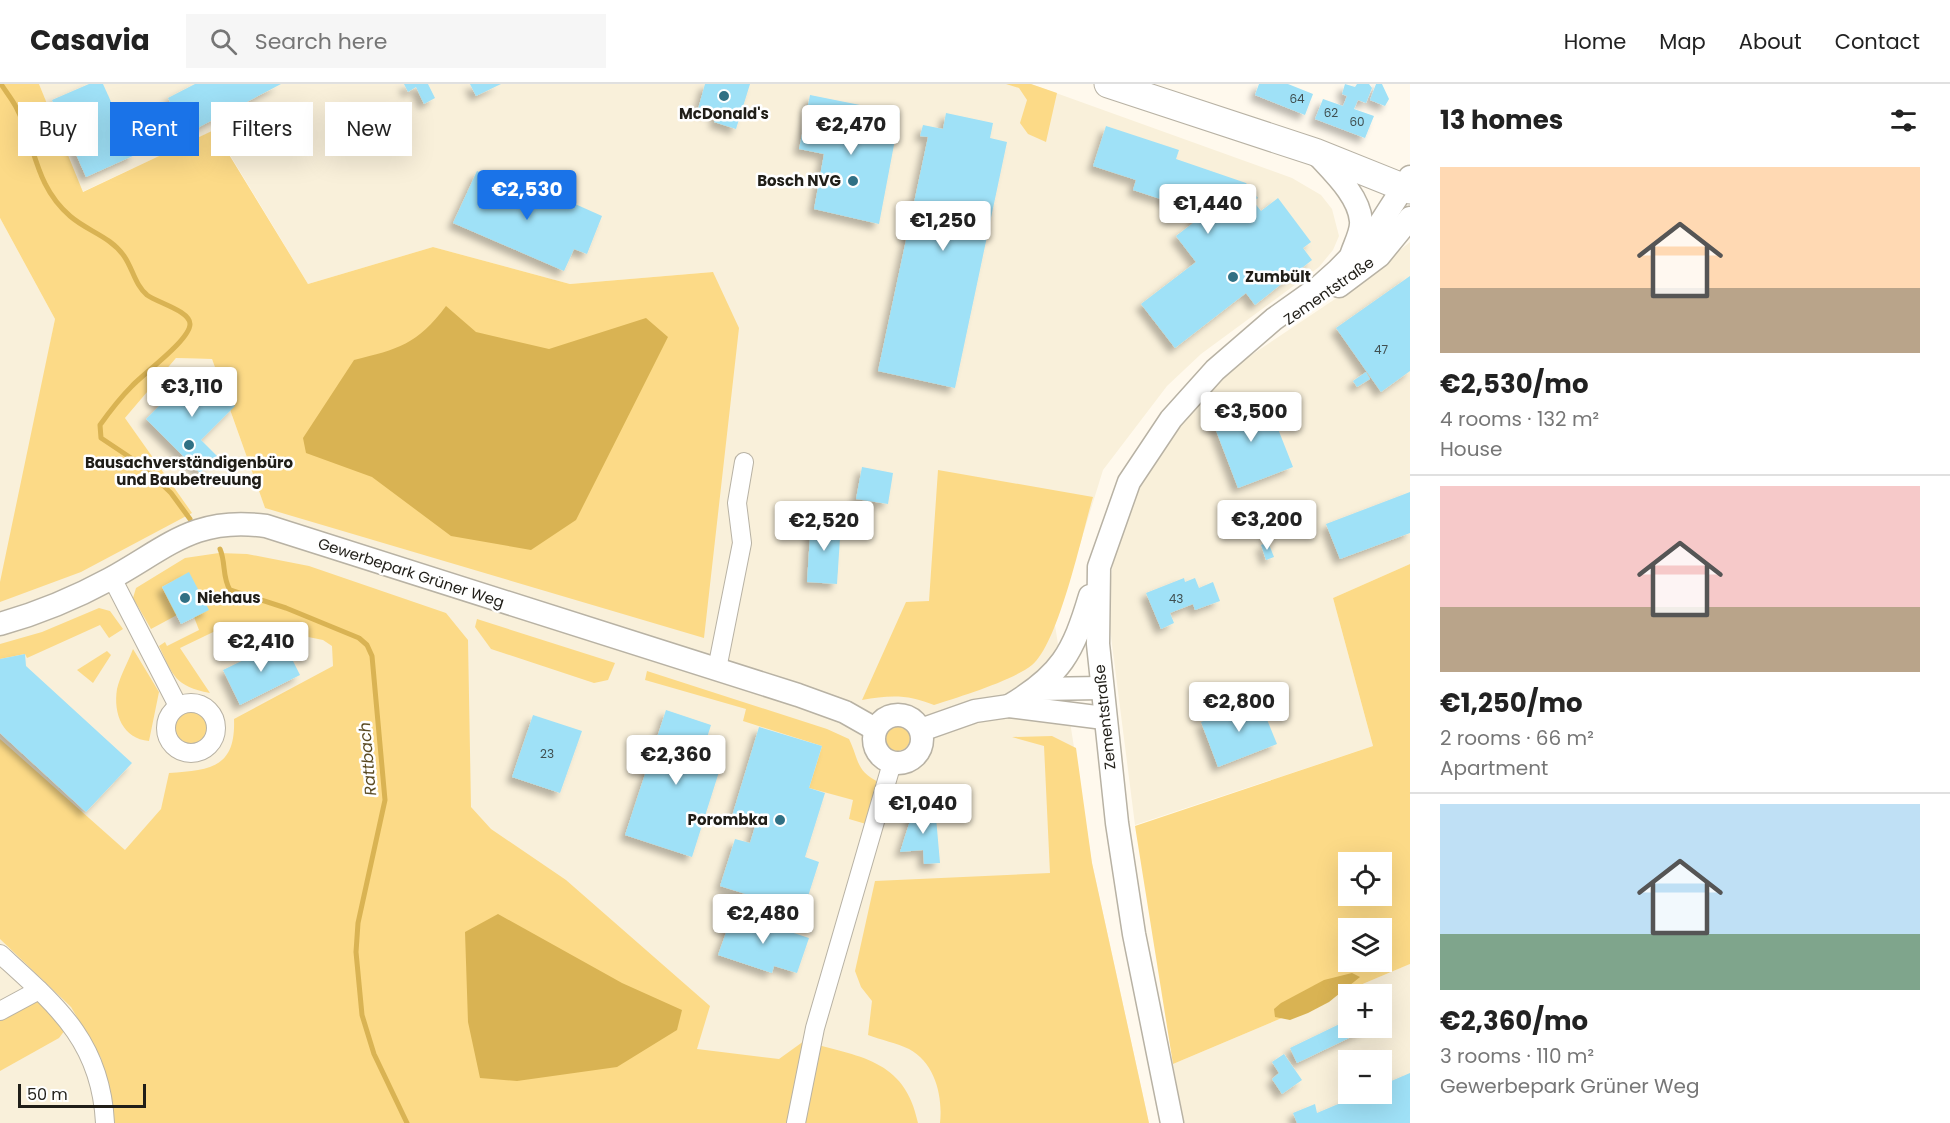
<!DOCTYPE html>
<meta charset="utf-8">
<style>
body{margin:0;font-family:Poppins,sans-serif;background:#f6f6f6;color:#222;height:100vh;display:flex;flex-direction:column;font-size:22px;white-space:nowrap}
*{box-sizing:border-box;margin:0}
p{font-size:20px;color:#767676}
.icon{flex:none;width:33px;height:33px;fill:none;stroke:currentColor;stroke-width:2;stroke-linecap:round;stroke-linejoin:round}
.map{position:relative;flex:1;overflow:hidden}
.details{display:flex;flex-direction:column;background:#fff;width:540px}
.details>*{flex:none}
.banner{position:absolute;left:18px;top:18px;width:570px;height:54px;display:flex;gap:12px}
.buttons{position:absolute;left:1338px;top:768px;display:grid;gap:12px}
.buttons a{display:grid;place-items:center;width:54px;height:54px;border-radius:0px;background:#fff;box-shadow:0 6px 24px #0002;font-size:30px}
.scale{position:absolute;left:18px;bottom:15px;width:128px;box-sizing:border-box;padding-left:6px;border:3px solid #201e18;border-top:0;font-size:16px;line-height:21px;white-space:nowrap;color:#201e18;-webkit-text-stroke:4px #fff;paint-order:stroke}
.price{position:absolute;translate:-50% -51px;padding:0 14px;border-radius:6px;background:#fff;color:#222;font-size:20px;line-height:39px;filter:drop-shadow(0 2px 3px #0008)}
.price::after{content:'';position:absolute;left:50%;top:36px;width:18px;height:14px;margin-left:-9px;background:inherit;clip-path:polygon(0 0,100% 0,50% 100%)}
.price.current{background:#1a73e8;color:#fff}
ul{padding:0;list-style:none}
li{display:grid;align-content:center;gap:12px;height:318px;padding:0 30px}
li+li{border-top:2px solid #e0e0e0}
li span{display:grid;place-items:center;height:186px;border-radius:0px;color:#555}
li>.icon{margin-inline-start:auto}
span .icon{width:108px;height:108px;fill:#fffc;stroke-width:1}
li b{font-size:26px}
h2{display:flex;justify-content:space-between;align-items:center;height:72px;padding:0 30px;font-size:26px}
.pill{padding:0 21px;border-radius:0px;background:#fff;box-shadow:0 6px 24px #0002;font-size:21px;line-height:54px}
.pill.current{background:#1a73e8;color:#fff}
header{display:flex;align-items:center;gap:36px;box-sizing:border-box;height:84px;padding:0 30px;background:#fff;border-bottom:2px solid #e0e0e0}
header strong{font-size:28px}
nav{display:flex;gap:33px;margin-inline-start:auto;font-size:21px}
.search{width:420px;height:54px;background:#f6f6f6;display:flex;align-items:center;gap:15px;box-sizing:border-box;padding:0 21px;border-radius:0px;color:#767676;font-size:22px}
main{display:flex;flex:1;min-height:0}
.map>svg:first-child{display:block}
.built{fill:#f9f0da;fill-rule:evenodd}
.green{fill:#fcda87;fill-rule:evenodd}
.water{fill:#d9b353}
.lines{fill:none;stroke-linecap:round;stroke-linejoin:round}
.stream{stroke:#d9b353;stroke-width:5}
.building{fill:#9fe1f7;filter:url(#shadow)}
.minor-casing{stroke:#b8b2a4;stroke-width:20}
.tertiary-casing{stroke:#b8b2a4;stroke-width:25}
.secondary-casing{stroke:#b8b2a4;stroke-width:29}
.minor{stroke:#fff;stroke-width:18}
.tertiary{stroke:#fff;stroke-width:22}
.secondary{stroke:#fff;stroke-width:27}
.poi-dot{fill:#307084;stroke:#fff;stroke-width:2}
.labels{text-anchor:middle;stroke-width:5;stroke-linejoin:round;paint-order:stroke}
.number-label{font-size:12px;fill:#404f50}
.poi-label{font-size:15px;font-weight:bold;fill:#201e18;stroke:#fff}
.street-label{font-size:15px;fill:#201e18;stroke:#fff}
.water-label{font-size:16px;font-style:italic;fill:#5b4b23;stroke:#fff}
</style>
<header>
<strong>Casavia</strong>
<div class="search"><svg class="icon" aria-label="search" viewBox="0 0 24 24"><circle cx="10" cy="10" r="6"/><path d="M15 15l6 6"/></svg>Search here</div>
<nav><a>Home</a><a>Map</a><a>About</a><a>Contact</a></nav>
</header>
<main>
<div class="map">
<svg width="1410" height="1039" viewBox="0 0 1410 1039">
<defs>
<filter id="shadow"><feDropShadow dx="-5.5" dy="5.5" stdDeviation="3" flood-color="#0004"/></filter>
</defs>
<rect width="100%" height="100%" fill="#fff9ed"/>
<g class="built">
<path d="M 39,0 L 1031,0 L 1292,94 L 1321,111 L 1332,125 L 1339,152 L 1333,166 L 1319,183 L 1201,270 L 1167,302 L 1103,386 L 1055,541 L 1092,779 L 1149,1039 L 0,1039 L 0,134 L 55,235 L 27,378 L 191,429 L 125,334 L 176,274 L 212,275 L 265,424 L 713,188 L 570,200 L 433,163 L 308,200 L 215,46 L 82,108 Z"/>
<path d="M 1410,158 L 1410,480 L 1333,514 L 1373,662 L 1135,741 L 1107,521 L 1114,472 L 1136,404 L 1204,307 L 1247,274 L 1359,199 Z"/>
<path d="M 1410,880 L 1410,1039 L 1184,1039 L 1173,980 ZM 1348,910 L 1382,910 L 1382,944 L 1348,944 ZM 1348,976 L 1382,976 L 1382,1010 L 1348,1010 Z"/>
</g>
<g class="green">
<path d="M 0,0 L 39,0 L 83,108 L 214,46 L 308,200 L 433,163 L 570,200 L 713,188 L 739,244 L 704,554 L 265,424 L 212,275 L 176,274 L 125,334 L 192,429 L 81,488 L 0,518 L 0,498 L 55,235 L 0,134 Z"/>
<path d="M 1006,0 L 1031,0 L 1057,9 L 1046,58 L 1028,50 L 1020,39 L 1027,16 L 1019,4 Z"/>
<path d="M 938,386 L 1093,413 C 1082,449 1059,559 1032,581 C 1012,597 959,613 934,621 C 908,610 889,611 862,616 L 906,518 L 929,517 Z"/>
<path d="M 219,469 L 247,470 L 309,482 L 446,529 L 468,556 L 471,723 L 491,745 L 566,796 L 710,922 L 697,965 L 779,975 L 804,957 C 858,973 905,974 918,1039 L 113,1039 L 101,974 L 71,923 L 0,855 L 0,655 L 125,766 L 161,725 L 169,689 C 209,686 236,685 234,635 L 333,582 L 332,562 L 323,556 L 234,538 L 180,564 L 210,609 C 175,602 173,592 159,562 L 165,558 L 167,562 L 199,546 L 194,533 L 189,489 L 162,503 L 177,531 L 151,545 L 133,514 L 136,504 L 185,474 Z"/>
<path d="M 1410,480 L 1410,880 L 1173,980 L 1135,742 L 1373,662 L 1333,514 ZM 1348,778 L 1382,778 L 1382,812 L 1348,812 ZM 1348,844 L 1382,844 L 1382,878 L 1348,878 Z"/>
<path d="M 99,524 L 110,527 L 123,545 L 109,554 L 100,541 L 27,574 L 25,570 L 0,575 L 0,560 L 42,548 Z"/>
<path d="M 477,535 L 615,579 L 608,596 L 594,599 L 491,565 L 475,543 Z"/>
<path d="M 133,565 L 159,608 L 149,657 C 123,655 113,630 117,605 C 120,592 128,578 133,565 Z"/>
<path d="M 107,567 L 111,571 L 93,599 L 77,586 Z"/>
<path d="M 647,587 L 827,645 L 849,655 C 860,678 855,686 880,699 L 866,740 L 849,735 L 853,716 L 809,704 L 822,662 L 743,637 L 746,625 L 645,596 Z"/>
<circle cx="191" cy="644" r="16"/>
<circle cx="897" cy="654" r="13"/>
<path d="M 1052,652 L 1076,664 L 1092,779 L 1149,1039 L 940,1039 C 943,1012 935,979 909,965 C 897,959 881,956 868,951 L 872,917 L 861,903 L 855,887 L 875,797 L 1050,789 L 1044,662 L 1012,653 Z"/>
<path d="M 39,906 L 71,938 L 59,954 L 0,987 L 0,928 Z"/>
</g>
<g class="water">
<path d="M 446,222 L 476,248 L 549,265 L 646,234 L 668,253 L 576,436 L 531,466 L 451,452 L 372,393 L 306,369 L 303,354 L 354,276 C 398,265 417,261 446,222 Z"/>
<path d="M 498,830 L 622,899 L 682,926 L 677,946 L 617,983 L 517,997 L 480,994 L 468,938 L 465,848 Z"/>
<path d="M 1352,889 L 1360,893 L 1329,918 L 1308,929 L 1290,936 L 1275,933 L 1274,925 L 1281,919 L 1324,896 Z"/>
</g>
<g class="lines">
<g class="stream">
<path d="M 1,0 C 6,8 12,15 16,23 C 36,61 34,101 70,132 C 87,147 110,152 124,172 C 133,185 135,201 147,211 C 158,219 190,227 190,240 C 190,256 144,289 132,302 C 120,314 110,327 100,341 L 101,354 L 143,382 L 171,409 L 190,435"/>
<path d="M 220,465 C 226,479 222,493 230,506 L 286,524 L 359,554 L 367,561 L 372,572 L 385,716 L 358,839 L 356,868 L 362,931 L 374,970 L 407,1039"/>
</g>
</g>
<g class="building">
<path d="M 89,0 L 103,0 L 135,71 L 86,93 L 52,16 Z"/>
<path d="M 195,0 L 281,0 L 186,50 L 168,14 Z"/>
<path d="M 404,0 L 428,0 L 435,14 L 424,20 L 416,3 L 408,8 Z"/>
<path d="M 470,0 L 501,0 L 476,12 Z"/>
<path d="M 705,0 L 750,0 L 736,45 L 714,38 L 717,30 L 698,25 Z"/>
<path d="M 1259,0 L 1288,0 L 1313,10 L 1305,31 L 1255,11 Z"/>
<path d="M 1345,0 L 1355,3 L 1357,0 L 1369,0 L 1372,4 L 1366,19 L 1358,16 L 1354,25 L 1374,32 L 1365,54 L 1315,35 L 1323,15 L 1343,22 L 1347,12 L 1342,10 Z"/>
<path d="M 1376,0 L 1382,0 L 1389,15 L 1385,22 L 1370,16 Z"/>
<path d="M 810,11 L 900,29 L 879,140 L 814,125 L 824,70 L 799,65 Z"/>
<path d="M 946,29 L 993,39 L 990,54 L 1007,58 L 955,304 L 878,287 L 928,53 L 920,52 L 923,41 L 943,45 Z"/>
<path d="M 1106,42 L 1179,66 L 1176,75 L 1246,99 L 1258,114 L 1253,117 L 1261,127 L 1278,114 L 1311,158 L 1303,164 L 1312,176 L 1255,221 L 1246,209 L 1175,264 L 1141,220 L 1196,178 L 1176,152 L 1193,139 L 1197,127 L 1133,106 L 1136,96 L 1093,82 Z"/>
<path d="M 477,87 L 553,120 L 557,112 L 602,132 L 587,170 L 574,165 L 564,187 L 453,139 Z"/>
<path d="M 1410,192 L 1410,287 L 1381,308 L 1336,244 Z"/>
<path d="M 197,284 L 235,322 L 201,356 L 217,372 L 200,389 L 146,335 Z"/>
<path d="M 1366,288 L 1370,295 L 1357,303 L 1353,297 Z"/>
<path d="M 1252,315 L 1256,327 L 1269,322 L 1293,383 L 1238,404 L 1210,331 Z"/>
<path d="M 862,383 L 893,389 L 888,420 L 856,415 Z"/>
<path d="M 1410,408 L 1410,449 L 1340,475 L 1326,440 Z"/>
<path d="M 811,437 L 841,439 L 837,500 L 807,498 Z"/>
<path d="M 1268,458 L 1274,473 L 1266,476 L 1261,461 Z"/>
<path d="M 189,488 L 209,526 L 181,540 L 162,503 Z"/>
<path d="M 1184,494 L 1185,498 L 1195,494 L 1199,504 L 1213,498 L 1220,517 L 1195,526 L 1193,520 L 1170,529 L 1174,539 L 1161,545 L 1146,509 Z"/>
<path d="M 283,557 L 300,591 L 240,621 L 223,586 Z"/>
<path d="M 25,570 L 26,582 L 132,679 L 86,728 L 0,649 L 0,575 Z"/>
<path d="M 1259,616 L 1277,660 L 1218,683 L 1201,638 Z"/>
<path d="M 666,626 L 711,641 L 703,666 L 724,672 L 692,773 L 625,751 Z"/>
<path d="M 533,631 L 582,647 L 560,709 L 512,693 Z"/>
<path d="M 759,643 L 822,662 L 809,704 L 825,709 L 805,773 L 819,778 L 803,828 L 720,802 L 735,755 L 750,759 L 756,739 L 732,732 Z"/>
<path d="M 935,722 L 940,779 L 924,780 L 923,766 L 900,768 L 914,724 Z"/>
<path d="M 733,829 L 809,854 L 797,889 L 774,882 L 772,889 L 718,871 Z"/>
<path d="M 1348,936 L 1348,944 L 1370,944 L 1297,979 L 1290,964 Z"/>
<path d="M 1284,970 L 1302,996 L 1282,1010 L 1272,995 L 1279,989 L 1272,978 Z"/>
<path d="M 1410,989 L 1410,1039 L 1297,1039 L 1293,1029 L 1315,1020 L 1317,1029 L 1362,1010 L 1382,1010 L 1382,1001 Z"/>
</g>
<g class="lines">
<g class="minor-casing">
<g id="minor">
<path d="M 112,494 L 178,622"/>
<path d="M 717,585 L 742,459 L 737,419 L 744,378"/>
<circle cx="191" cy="644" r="25"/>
<path d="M 0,870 C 56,921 101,957 105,1039"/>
<path d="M 0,927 L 39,906"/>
<path d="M 796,1039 L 815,944 L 892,679"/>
</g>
</g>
<g class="tertiary-casing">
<g id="tertiary">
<path d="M 1315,68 C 1332,87 1359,111 1361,137 C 1362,147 1355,160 1352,169"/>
<path d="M 1339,202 L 1379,172 L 1410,134"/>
<path d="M 0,540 C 39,529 75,514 110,495 C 168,463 195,432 266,442 L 798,611 L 845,628 L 875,645"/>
<path d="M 1038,605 L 1101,604"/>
<path d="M 1009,622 C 1061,591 1073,569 1090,512"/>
<circle cx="898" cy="655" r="24"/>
<path d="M 921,646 L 975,627 L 1009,622 L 1104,634"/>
<path d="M 1172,1039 L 1134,850 L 1117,739 L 1098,560 L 1099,483 L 1129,398 L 1171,335 L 1215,286 L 1274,235 L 1319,203 L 1338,186 L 1374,149 L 1410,93"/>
</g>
</g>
<g class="secondary-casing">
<path id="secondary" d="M 1108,0 L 1315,68 L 1410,106"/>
</g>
<use href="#minor" class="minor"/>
<use href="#tertiary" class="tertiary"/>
<use href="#secondary" class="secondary"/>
</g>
<g class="poi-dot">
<circle cx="724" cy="12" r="6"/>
<circle cx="853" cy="97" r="6"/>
<circle cx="1233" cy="193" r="6"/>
<circle cx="189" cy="361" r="6"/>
<circle cx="185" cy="514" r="6"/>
<circle cx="780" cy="736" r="6"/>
</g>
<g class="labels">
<g class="number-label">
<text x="1297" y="19">64</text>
<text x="1331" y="33">62</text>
<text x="1357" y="42">60</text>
<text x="1381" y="270">47</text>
<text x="1176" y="519">43</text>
<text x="547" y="674">23</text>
</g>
<g class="poi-label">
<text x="724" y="35">McDonald's</text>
<text x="841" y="102" text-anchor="end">Bosch NVG</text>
<text x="1245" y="198" text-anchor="start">Zumbült</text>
<text x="189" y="384">Bausachverständigenbüro<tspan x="189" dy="17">und Baubetreuung</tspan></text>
<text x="197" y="519" text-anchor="start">Niehaus</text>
<text x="768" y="741" text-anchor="end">Porombka</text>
</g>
<g class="street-label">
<text transform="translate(1329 207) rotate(-35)" y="5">Zementstraße</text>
<text transform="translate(411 489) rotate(18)" y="5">Gewerbepark Grüner Weg</text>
<text transform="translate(1105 633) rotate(-96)" y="5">Zementstraße</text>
</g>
<g class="water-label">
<text transform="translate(367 675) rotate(-95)" y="6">Rattbach</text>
</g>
</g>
</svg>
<div class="buttons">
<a><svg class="icon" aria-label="locate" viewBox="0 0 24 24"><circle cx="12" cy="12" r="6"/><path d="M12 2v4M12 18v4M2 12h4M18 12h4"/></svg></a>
<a><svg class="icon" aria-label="layers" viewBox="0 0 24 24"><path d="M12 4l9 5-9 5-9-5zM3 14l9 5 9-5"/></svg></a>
<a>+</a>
<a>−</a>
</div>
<div class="scale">50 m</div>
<b class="price" style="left:851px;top:72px">€2,470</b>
<b class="price current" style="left:527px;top:137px">€2,530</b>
<b class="price" style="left:1208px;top:151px">€1,440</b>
<b class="price" style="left:943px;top:168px">€1,250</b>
<b class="price" style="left:192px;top:334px">€3,110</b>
<b class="price" style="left:1251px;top:359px">€3,500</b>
<b class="price" style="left:1267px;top:467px">€3,200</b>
<b class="price" style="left:824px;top:468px">€2,520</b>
<b class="price" style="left:261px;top:589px">€2,410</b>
<b class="price" style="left:1239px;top:649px">€2,800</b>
<b class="price" style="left:676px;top:702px">€2,360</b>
<b class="price" style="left:923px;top:751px">€1,040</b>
<b class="price" style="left:763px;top:861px">€2,480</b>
<div class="banner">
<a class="pill">Buy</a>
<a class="pill current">Rent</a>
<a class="pill">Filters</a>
<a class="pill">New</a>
</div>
</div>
<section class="details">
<h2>13 homes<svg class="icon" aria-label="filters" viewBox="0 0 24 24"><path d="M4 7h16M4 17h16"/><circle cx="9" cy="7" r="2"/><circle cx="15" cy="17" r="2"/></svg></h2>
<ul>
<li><span style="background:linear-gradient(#ffd9b3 65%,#b9a48a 0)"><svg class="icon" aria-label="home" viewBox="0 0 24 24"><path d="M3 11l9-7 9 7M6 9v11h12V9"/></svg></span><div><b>€2,530/mo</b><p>4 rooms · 132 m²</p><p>House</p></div></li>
<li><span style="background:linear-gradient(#f6c9c9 65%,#b9a48a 0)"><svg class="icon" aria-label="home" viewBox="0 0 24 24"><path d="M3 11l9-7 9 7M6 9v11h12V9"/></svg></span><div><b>€1,250/mo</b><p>2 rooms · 66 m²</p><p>Apartment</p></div></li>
<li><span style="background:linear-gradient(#bfe0f5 70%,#7fa58c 0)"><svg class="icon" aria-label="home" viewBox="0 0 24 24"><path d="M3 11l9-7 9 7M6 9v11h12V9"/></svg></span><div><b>€2,360/mo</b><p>3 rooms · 110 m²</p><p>Gewerbepark Grüner Weg</p></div></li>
</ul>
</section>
</main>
